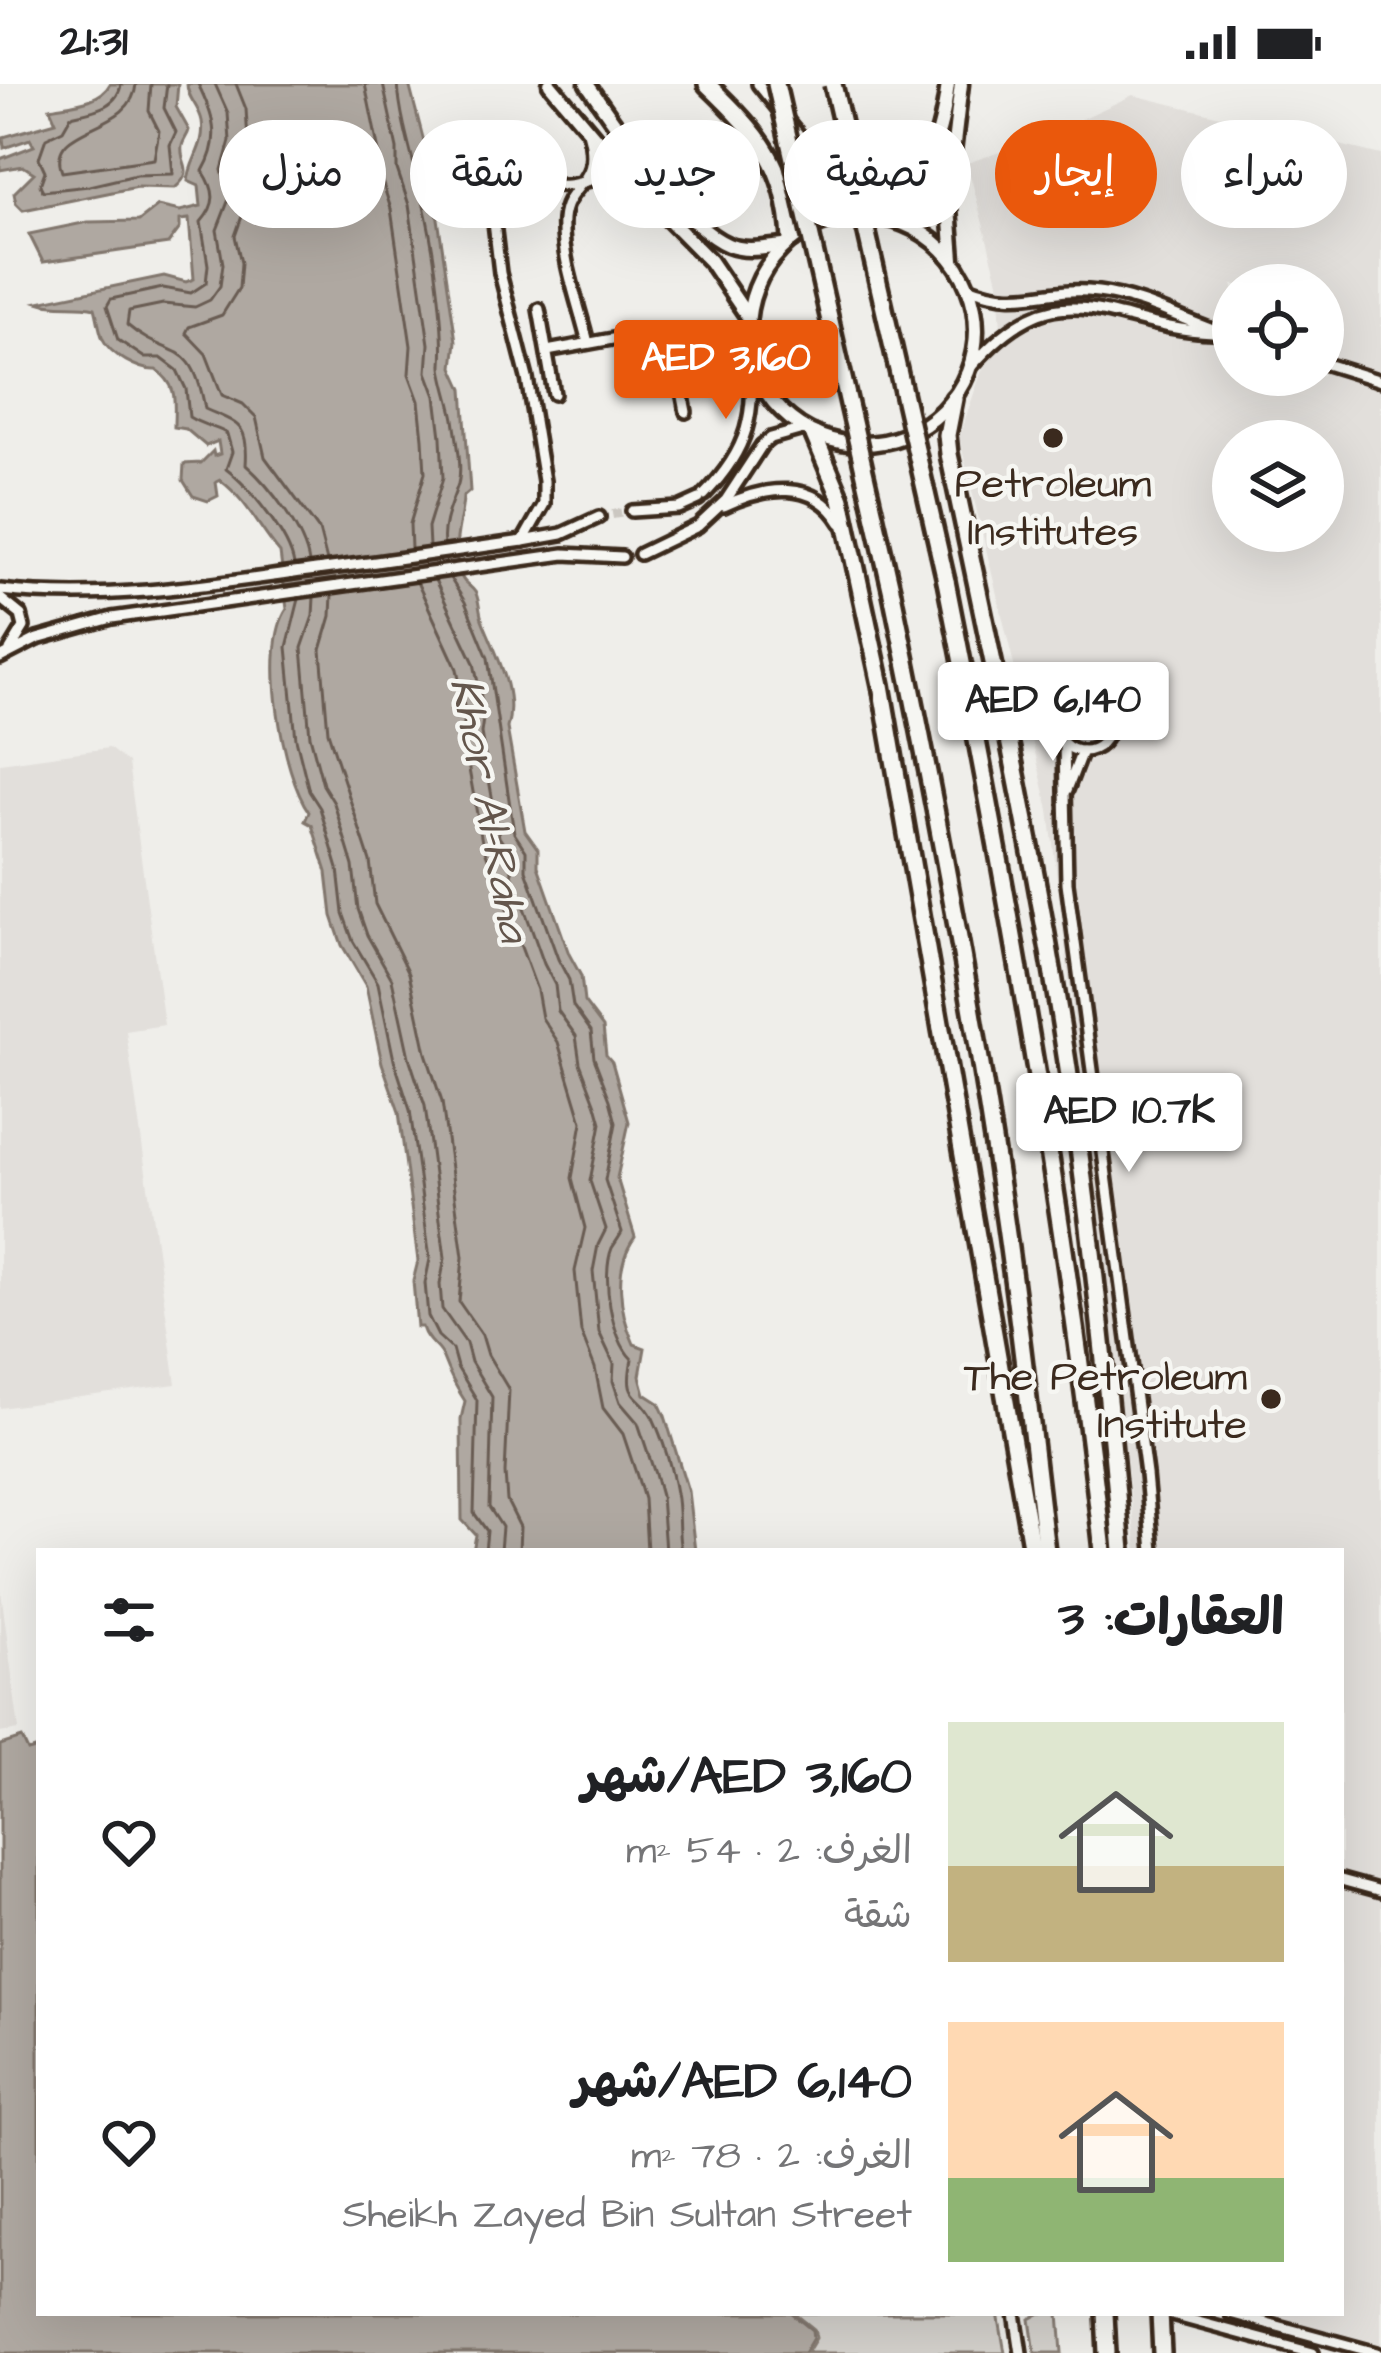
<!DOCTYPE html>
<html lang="ar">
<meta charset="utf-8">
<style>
body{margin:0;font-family:"Architects Daughter","Playpen Sans Arabic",sans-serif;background:#f6f6f6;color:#202124;direction:rtl;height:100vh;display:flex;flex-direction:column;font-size:45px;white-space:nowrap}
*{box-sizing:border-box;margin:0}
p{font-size:39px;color:#757577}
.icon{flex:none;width:66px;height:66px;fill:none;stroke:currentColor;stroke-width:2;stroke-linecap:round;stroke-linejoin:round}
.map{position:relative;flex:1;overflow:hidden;direction:ltr}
.side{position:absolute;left:36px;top:1464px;width:1308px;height:768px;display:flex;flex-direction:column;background:#fff;border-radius:0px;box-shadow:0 12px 48px #0002;direction:rtl}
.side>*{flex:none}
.guide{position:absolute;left:36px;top:36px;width:1311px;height:108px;direction:rtl;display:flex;gap:24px}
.fabs{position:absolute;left:1212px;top:180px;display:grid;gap:24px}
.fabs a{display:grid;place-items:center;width:132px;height:132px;border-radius:50%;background:#fff;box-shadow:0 12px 48px #0002;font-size:60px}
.price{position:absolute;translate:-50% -102px;padding:0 27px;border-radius:12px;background:#fff;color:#222;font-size:39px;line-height:78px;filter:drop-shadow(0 3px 6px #0008)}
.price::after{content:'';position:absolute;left:50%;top:72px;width:36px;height:27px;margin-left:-18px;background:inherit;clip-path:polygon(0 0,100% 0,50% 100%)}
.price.on{background:#ea580c;color:#fff}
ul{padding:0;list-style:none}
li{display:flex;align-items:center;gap:36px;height:300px;padding:0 60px}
li span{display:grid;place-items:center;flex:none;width:336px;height:240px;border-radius:0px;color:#555}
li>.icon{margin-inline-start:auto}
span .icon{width:144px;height:144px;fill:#fffc;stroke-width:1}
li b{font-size:51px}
h2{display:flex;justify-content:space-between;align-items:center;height:144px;padding:0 60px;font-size:51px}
.pill{padding:0 42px;border-radius:54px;background:#fff;box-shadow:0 12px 48px #0002;font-size:42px;line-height:108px}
.pill.on{background:#ea580c;color:#fff}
.status{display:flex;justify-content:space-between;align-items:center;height:84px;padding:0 60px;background:#fff;direction:ltr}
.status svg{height:33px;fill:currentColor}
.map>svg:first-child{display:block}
.built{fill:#e2dfdb;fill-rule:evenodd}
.green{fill:#d4d1cc;stroke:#887e75;stroke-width:3}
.water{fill:#afa8a1;stroke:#81766d;stroke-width:3}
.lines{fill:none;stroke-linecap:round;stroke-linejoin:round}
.shore{stroke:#695c52;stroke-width:3}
.minor-tunnel{stroke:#cbc7c1;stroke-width:9;stroke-dasharray:9 4.5;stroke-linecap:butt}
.minor-casing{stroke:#3b2a1e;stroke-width:18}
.secondary-casing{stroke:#3b2a1e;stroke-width:21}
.motorway-casing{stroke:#3b2a1e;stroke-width:24}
.minor{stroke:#f6f6f2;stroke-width:9}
.secondary{stroke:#f6f6f2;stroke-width:12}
.motorway{stroke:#f6f6f2;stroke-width:15}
.motorway-bridge-casing{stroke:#3b2a1e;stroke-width:24;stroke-linecap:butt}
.motorway-bridge{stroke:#f6f6f2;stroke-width:15}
.poi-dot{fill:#3b2a1e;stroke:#f6f6f2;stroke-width:4.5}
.labels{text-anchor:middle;stroke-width:9;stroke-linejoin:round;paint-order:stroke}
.poi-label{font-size:42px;fill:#3b2a1e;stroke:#f6f6f2}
.water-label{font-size:45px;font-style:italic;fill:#64564c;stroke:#f6f6f2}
</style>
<div class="status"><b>21:31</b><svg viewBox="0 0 49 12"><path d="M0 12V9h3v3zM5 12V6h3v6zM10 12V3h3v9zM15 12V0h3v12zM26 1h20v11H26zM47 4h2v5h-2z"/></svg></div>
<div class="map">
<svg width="1381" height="2269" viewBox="0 0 1381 2269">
<rect width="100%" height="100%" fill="#efeeea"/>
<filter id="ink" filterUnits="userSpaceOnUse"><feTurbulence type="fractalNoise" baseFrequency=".00833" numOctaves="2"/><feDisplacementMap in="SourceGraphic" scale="24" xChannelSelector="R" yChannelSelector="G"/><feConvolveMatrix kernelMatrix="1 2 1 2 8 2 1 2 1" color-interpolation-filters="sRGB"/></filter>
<g filter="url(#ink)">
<g class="built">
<path d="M 1133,11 L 1381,71 L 1381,1808 L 1341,1801 L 1341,1467 L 1137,1467 L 1049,726 L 959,353 L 982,286 L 1002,260 L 998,197 L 967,79 L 1039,55 ZM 1233,201 L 1323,201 L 1323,291 L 1233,291 ZM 1233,357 L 1323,357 L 1323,447 L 1233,447 Z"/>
<path d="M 109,664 L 128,679 L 164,941 L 126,947 L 176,1300 L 0,1324 L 0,679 Z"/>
<path d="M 0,1499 L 19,1646 L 0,1649 Z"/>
<path d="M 1341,1806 L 1381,1815 L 1381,2260 L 1262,2229 L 1341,2229 Z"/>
</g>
<g class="green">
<path d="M 794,2229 L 998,2229 L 1005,2269 L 807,2269 L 816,2254 L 814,2245 Z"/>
<path d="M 1041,2229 L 1059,2229 L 1062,2269 L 1035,2269 L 1030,2235 Z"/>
</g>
<g class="water">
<path d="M 110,0 L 178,0 L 176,23 L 189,46 C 188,52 183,56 182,62 C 179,80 197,85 175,104 L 137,103 L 23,126 L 16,119 L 14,109 L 34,89 L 23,82 L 0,86 L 0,75 L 34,62 L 30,55 L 4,64 L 3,53 L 56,38 L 50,24 C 70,20 100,19 110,0 Z"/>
<path d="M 187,0 L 409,0 L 425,62 L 424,80 L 435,114 L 456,257 L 453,283 L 463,305 L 470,407 L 463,413 C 462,440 449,462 462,494 C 465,500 471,502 475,508 C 479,513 479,527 482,535 C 495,569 518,607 507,644 L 525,747 L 538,765 L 538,782 L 569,870 L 581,892 L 584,918 L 603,943 L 606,971 L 612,978 L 629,1038 L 617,1094 L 635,1153 C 613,1183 619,1227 634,1260 L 645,1264 L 640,1292 L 645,1310 L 659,1319 L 665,1332 L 688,1407 L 695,1467 L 473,1467 L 476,1451 L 462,1436 L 461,1335 L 465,1317 C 455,1302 449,1290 443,1274 C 438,1261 427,1260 422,1243 L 417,1243 L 413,1197 L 418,1177 L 399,1028 L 382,979 L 366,902 L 342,861 L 332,832 L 327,788 L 312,741 L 305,737 L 309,728 C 282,690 260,564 287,525 L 280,469 C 260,446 247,416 220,396 L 216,398 L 218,412 L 208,417 L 193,412 L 183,396 L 184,380 L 201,379 L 213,367 L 214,372 L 220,370 L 218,357 L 206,362 L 186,345 L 174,343 C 174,319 179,301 156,286 C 140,287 110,271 103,255 C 99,246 98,234 95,224 C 75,219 58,225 38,218 L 164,192 L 186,198 L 194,195 L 189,135 L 180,136 L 180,144 L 168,160 L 43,178 L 29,150 L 88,138 L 139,137 L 158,122 L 180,127 L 201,122 L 199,102 L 188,97 C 190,75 206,62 202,37 C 199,22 187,14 187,0 Z"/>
<path d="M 22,1654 L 28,1667 L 39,1664 L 39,2229 L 791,2229 L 812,2246 L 813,2254 L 804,2269 L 0,2269 L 0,1661 Z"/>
</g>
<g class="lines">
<g class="shore">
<path d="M 121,0 C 118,24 91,27 71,32 L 63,46 L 46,54 L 39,74 L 45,87 L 40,101 L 43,107 L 89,102 L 136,91 L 173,90 L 170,61 L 176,48 L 164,24 L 167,0"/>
<path d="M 136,0 C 133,50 44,39 62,88 L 154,75 L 159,47 L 149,27 L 151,0"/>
<path d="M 198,0 C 213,30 222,55 203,87 C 216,107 217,120 201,138 L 208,181 L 206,199 L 191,209 L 163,204 L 111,215 L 107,222 L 118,256 L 145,274 L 161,274 L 177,286 L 186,305 L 189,333 C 203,342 220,344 227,350 L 232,368 L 226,385 C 250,403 290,453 294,481"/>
<path d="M 215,0 L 228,29 L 230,57 L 222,86 L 229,115 L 217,146 L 223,180 L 220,202 L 210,216 L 195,223 L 163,220 L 129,227 L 127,241 C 170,278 192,250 205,325 C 238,340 249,339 246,381 C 270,402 305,448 309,479"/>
<path d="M 236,0 L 246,25 L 248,57 L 241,85 L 247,118 L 235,152 L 241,179 L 239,204 L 222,231 L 189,243 L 186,249 L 206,270 L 222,311 L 243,320 L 256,333 L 265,373 L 319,446 L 327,477"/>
<path d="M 365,0 L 379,68 L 379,88 L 391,125 L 411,262 L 409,290 L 419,317 L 423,355 L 425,389 L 410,440 L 411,465"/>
<path d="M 383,0 L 397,65 L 397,85 L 409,121 L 429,260 L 427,288 L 436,312 L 441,353 L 443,394 L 428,443 L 429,463"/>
<path d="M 398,0 C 400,36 415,81 423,117 C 433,157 445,242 442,281 C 441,288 452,322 454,335 C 456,353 463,382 458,400 C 452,419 441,439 444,461"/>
<path d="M 450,494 L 465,518 L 488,574 L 514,749 L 526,767 L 526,786 L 558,875 L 569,896 L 573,922 L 591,947 L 594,974 L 610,1016 L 616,1039 L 605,1096 L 622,1148 C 619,1154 615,1159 612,1164 C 601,1191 611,1255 632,1275 C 623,1319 639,1306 653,1334 C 663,1355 672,1385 676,1409 C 680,1428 677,1448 681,1467"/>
<path d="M 435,496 L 474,579 L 484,628 L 481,649 L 499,753 L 511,771 L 512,790 L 544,880 L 555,901 L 558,927 L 576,952 L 580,979 L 596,1021 L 601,1039 L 590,1097 L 606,1145 L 598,1161 L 593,1187 L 599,1248 L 614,1280 L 613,1297 L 620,1318 L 638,1339 L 655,1390 L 661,1412 L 665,1467"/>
<path d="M 417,498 L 457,585 L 465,628 L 463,652 L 482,758 L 537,906 L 542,934 L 558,958 L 582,1038 L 572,1094 L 585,1144 L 575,1187 L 581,1248 L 595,1284 L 603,1324 L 623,1350 L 638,1395 L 644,1415 L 647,1467"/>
<path d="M 332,510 L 331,532 L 321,566 L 328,648 L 370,777 L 375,820 L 409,889 L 426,969 L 442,1018 L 463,1173 L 459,1218 L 482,1251 L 488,1271 L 509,1306 L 505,1389 L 507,1417 L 520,1443 L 519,1467"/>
<path d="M 314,513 L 313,532 L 302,564 L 310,652 L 323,701 L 334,719 L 353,782 L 358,825 L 367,851 L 392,895 L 409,973 L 425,1022 L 445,1174 L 440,1200 L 442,1225 L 466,1259 L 471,1278 L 492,1313 L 489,1423 L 502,1443 L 500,1467"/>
<path d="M 299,515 L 287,563 L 296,655 L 309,707 L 320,724 L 338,785 L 343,829 L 353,857 L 378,899 L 394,976 L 410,1026 L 430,1175 L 425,1199 L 428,1232 L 438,1252 L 452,1265 L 457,1283 L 477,1316 L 474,1429 L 487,1447 L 485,1467"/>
</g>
<path class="minor-tunnel" d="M 599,433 L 632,427"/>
<g class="minor-casing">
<g id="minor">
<path d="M 758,0 L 820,77 L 848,132"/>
<path d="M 588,48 C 604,103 566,97 563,136 C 561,175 579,221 588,259"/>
<path d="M 968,203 C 1023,225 1046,201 1098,208 C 1146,214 1187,239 1233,253"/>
<path d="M 539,225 L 554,310"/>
<path d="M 547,267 L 656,247 L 666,250 L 673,261 L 686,328"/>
<path d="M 1323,279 L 1381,297"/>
<path d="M 971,283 C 1062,178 1106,244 1213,248"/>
<path d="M 704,411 C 750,364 755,330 750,268"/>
<path d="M 724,422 C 764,403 814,394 841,439"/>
<path d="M 632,427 L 679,424 L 699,415"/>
<path d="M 523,457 L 544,420 L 544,397 L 527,294 L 500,189 L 493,130 L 500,111 C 523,93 542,103 568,101 C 590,99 606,86 627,96"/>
<path d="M 640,470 L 698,442 L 726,416 L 762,361 L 771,354 L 803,345"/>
<path d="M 0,506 C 99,517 196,503 294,489 C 371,479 447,468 523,457 L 562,450 L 599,433"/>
<path d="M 0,514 L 21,531 L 24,543 L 10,566"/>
<path d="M 0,574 L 37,555 L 112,534 L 564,470 L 622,473"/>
<circle cx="1083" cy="640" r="27"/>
<path d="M 1064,660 L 1067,799 L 1146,1390 L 1153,1467"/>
<path d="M 1067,706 L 1082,667"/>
<path d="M 1341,1796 L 1381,1807"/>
<path d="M 1015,2229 L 1021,2269"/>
<path d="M 1165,2229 L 1313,2269"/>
<path d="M 1230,2229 L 1377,2269"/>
</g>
</g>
<g class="secondary-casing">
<g id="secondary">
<path d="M 550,0 L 634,100 L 710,177 L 748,233"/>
<path d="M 587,0 C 617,42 682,142 728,161 C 745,168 764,164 783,162"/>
<path d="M 861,130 C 925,98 939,69 948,0"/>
<circle cx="862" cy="246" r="114"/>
<path d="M 953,175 L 948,111 L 961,0"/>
</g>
</g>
<g class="motorway-casing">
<g id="motorway">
<path d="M 707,0 C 759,50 787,81 791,155"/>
<path d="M 954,315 L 947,351 L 949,370 C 992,572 1036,774 1067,978 C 1091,1140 1108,1304 1122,1467"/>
<path d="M 814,351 L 841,415 L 881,601 L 1032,1467"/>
<path d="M 946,497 C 1010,819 1067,1141 1103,1467"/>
<path d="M 892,509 C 934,712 973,916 1003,1122 C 1020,1236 1032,1352 1046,1467"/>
<path d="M 1105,2229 L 1107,2269"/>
<path d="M 1160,2229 L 1162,2269"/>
</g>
</g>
<use href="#minor" class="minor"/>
<use href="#secondary" class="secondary"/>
<use href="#motorway" class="motorway"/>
<g class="motorway-bridge-casing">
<g id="motorway-bridge">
<path d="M 776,0 L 892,509"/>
<path d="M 833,0 L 946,497"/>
</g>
</g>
<use href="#motorway-bridge" class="motorway-bridge"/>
</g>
</g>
<g class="poi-dot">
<circle cx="1053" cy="354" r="12"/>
<circle cx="1271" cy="1315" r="12"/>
</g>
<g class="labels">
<g class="poi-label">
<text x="1053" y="413">Petroleum<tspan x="1053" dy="48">Institutes</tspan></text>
<text x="1247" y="1306" text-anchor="end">The Petroleum<tspan x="1247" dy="48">Institute</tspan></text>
</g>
<g class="water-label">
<text transform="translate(492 725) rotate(79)" y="16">Khor Al-Raha</text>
</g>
</g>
</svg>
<div class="fabs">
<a><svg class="icon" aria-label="locate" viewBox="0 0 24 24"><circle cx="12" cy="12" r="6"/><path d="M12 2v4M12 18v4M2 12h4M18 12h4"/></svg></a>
<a><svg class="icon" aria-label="layers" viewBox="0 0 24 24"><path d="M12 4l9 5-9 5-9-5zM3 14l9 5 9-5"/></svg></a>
</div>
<b class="price on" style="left:726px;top:338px">AED 3,160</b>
<b class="price" style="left:1053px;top:680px">AED 6,140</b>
<b class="price" style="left:1129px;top:1091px">AED 10.7K</b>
<div class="guide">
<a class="pill">شراء</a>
<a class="pill on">إيجار</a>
<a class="pill">تصفية</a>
<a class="pill">جديد</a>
<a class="pill">شقة</a>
<a class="pill">منزل</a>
</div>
<section class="side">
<h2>العقارات: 3<svg class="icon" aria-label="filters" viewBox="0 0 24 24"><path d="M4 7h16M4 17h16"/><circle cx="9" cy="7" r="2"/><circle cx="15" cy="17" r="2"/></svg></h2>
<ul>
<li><span style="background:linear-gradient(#dfe7d0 60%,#c2b280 0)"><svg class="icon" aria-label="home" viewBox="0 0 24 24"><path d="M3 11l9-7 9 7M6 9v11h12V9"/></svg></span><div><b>AED 3,160/شهر</b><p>الغرف: 2 · 54 m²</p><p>شقة</p></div><svg class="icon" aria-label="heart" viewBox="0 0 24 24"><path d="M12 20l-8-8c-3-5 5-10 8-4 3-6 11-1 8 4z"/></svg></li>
<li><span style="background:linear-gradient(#ffd9b3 65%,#8fb573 0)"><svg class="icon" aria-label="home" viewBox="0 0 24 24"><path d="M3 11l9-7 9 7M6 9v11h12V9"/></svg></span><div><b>AED 6,140/شهر</b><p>الغرف: 2 · 78 m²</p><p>Sheikh Zayed Bin Sultan Street</p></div><svg class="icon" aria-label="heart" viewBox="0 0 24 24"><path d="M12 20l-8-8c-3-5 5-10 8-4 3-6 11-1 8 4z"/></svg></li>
</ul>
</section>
</div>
